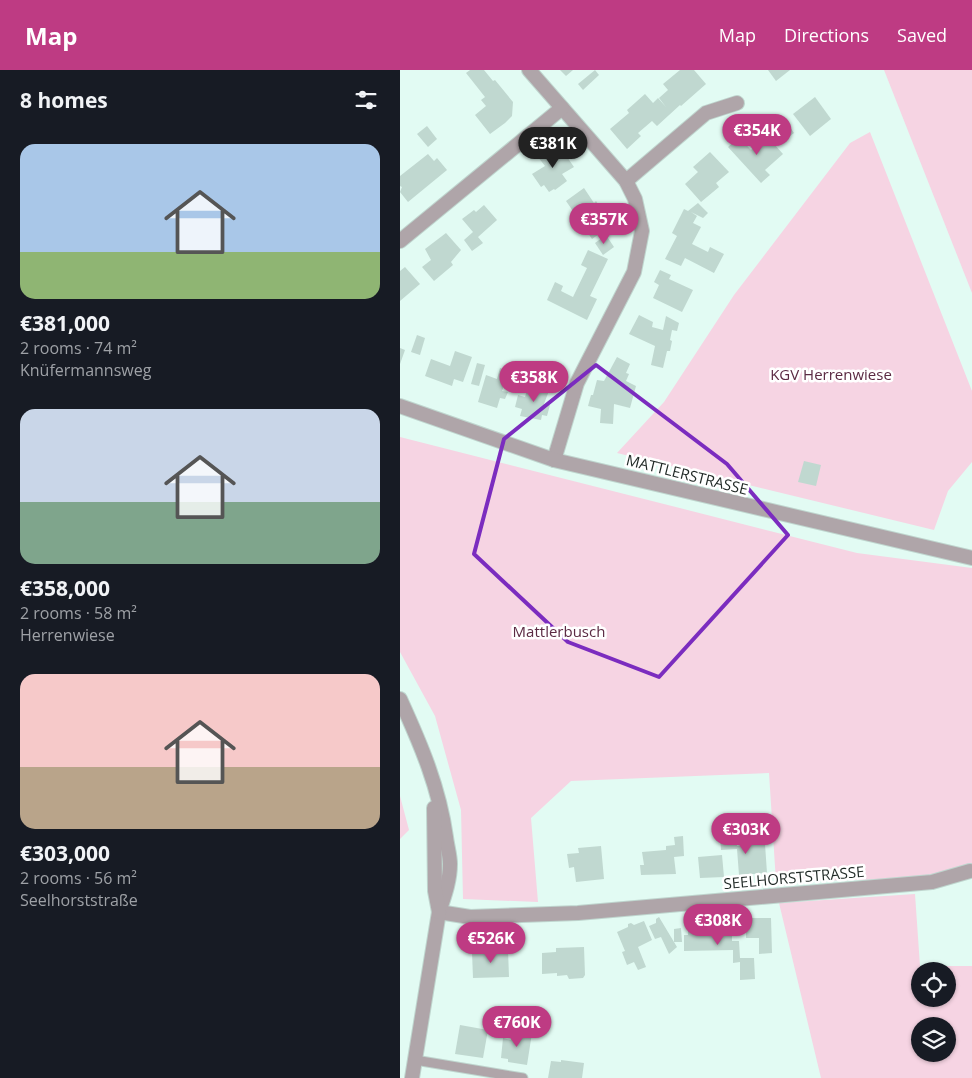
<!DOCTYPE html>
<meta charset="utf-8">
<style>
body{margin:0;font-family:"Open Sans",sans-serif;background:#242831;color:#f1f3f6;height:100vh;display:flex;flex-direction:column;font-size:19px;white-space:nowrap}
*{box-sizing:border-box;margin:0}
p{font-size:16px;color:#9ea1a6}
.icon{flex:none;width:28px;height:28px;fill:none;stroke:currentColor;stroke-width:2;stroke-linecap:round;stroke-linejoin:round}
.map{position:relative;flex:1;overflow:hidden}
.side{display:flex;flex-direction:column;background:#171b24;width:400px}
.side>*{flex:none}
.tools{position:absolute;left:511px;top:892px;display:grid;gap:10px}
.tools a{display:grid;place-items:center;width:45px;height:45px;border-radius:50%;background:#171b24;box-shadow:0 1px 4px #0004;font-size:25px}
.price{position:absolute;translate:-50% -42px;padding:0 11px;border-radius:18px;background:#be3b83;color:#fff;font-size:16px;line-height:32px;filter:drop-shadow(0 1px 2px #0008)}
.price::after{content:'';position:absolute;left:50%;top:30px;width:15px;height:11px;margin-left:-8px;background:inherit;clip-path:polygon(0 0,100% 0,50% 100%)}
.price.on{background:#222;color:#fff}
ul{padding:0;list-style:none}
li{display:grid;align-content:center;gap:10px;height:265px;padding:0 20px}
li span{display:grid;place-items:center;height:155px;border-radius:15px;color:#555}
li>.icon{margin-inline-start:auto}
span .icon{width:90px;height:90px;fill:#fffc;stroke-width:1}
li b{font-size:21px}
h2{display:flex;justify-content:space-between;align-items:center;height:60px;padding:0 20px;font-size:21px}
header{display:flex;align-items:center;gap:30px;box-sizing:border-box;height:70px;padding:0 25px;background:#be3b83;color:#fff}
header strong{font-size:24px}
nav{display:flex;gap:28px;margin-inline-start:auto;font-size:18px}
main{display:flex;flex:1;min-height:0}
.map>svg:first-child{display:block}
.green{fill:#f6d4e3;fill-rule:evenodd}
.building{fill:#c0d8d0}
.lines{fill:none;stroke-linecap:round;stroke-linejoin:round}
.service-casing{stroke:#bfd5ce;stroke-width:11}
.minor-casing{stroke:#bfd5ce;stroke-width:16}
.tertiary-casing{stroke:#bfd5ce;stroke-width:16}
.service{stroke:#afa5a9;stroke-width:9}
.minor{stroke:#afa5a9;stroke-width:14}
.tertiary{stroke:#afa5a9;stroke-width:14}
.marked{fill:none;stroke:#7b2cbf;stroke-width:4;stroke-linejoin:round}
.labels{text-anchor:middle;stroke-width:5;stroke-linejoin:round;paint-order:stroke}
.park-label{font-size:15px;fill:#5b2a43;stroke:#fff}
.street-label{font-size:15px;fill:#1f2825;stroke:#fff}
</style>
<header>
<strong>Map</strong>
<nav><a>Map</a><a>Directions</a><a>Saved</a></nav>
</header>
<main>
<section class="side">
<h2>8 homes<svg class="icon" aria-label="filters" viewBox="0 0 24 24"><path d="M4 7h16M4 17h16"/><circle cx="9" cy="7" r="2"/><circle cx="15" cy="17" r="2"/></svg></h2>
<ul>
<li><span style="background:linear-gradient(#a9c7e8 70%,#8fb573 0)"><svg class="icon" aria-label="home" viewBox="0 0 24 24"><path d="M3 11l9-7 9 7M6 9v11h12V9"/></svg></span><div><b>€381,000</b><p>2 rooms · 74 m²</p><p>Knüfermannsweg</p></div></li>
<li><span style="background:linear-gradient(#c9d6e8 60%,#7fa58c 0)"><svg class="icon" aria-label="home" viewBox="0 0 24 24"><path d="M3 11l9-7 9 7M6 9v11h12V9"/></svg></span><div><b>€358,000</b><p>2 rooms · 58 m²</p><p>Herrenwiese</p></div></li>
<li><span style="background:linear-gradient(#f6c9c9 60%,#b9a48a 0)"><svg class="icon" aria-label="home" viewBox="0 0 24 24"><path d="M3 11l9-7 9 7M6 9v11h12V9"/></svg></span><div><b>€303,000</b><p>2 rooms · 56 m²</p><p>Seelhorststraße</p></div></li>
</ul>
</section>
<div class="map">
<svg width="572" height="1008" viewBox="0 0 572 1008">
<rect width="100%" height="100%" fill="#e2fbf3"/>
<g class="green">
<path d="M 484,0 L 572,0 L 572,223 Z"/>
<path d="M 470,62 L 572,321 L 572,392 L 548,421 L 534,460 L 217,383 L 264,332 L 334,225 L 450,73 Z"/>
<path d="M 0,367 L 457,483 L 572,498 L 572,798 L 530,808 L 376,812 L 369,703 L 171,711 L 131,748 L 138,832 L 63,829 L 61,740 L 35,646 L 0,582 Z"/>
<path d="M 0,726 L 9,760 L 0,769 Z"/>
<path d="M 515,824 L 520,896 L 572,896 L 572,1008 L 421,1008 L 379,833 ZM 520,901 L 548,901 L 548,929 L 520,929 ZM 520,956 L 548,956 L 548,984 L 520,984 Z"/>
</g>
<g class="building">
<path d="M 70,0 L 84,0 L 93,11 L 95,10 L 113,32 L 112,46 L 105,53 L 90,64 L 75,45 L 86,36 L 81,30 L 85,27 L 66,3 Z"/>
<path d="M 160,0 L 173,0 L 166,6 Z"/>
<path d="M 195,0 L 199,5 L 183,20 L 178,14 Z"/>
<path d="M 280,0 L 294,0 L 306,14 L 281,36 L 280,35 L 257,56 L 252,51 L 238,63 L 241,66 L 227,79 L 210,59 L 229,43 L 227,40 L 245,24 L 253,33 L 258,28 L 266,37 L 259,28 L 268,20 L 263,14 Z"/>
<path d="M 368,0 L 390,0 L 376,11 Z"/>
<path d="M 415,27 L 431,49 L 410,66 L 393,44 Z"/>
<path d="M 385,50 L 394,63 L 382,72 L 372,60 Z"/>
<path d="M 27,56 L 37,69 L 28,77 L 17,64 Z"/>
<path d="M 366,65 L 383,84 L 365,100 L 370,105 L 361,113 L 328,77 L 339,67 L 351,80 Z"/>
<path d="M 158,74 L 174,97 L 162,104 L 167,111 L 155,120 L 154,119 L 149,122 L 144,115 L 141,117 L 132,104 L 145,96 L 138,87 Z"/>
<path d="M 310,82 L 329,102 L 316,113 L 319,117 L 301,132 L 285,114 L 298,102 L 293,97 Z"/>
<path d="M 28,84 L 34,91 L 37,88 L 47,100 L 8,132 L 0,122 L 2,117 L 0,116 L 0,106 Z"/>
<path d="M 184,118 L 194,133 L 196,131 L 212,155 L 192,169 L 166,131 Z"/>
<path d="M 298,133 L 308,143 L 303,148 L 291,142 L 297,146 L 293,153 L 301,157 L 292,174 L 308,182 L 310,177 L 324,184 L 314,203 L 285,188 L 281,196 L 265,189 L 277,166 L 272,163 L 284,139 L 288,141 Z"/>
<path d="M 84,135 L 97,150 L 78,167 L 83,173 L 72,181 L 64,170 L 73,162 L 62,149 L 74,140 L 76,142 Z"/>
<path d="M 46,163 L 61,180 L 51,192 L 53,195 L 34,211 L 22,197 L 31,190 L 25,179 Z"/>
<path d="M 206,165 L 214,177 L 203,185 L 195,173 Z"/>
<path d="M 188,180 L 208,189 L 190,226 L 197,229 L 187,250 L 147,230 L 155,212 L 163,216 L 161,221 L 173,227 L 187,198 L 181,195 Z"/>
<path d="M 5,197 L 20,214 L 0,231 L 0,201 Z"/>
<path d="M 260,200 L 271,205 L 269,209 L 293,220 L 282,242 L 253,228 L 259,215 L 254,212 Z"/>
<path d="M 239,245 L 253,252 L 252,257 L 263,260 L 266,246 L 279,253 L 277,261 L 272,260 L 270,270 L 272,271 L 270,281 L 267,281 L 263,298 L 251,295 L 255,276 L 229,264 Z"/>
<path d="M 17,265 L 25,268 L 20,285 L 11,282 Z"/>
<path d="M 0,278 L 5,280 L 0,294 Z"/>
<path d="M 55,281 L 72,287 L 63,312 L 54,309 L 52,316 L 25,306 L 31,289 L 50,296 Z"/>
<path d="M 217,287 L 230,294 L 226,303 L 229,304 L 226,311 L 236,316 L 230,338 L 214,334 L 213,354 L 200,353 L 201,339 L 188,336 L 191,325 L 193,325 L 197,310 L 204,311 Z"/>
<path d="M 77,293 L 85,295 L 79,316 L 71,314 Z"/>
<path d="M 100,298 L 114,302 L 110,315 L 105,313 L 102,321 L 108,322 L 105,329 L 100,328 L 97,338 L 78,332 L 86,305 L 97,309 Z"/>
<path d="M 128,316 L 141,320 L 142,316 L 150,318 L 144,334 L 150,335 L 147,346 L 142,345 L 141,350 L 120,346 L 122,339 L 115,337 L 118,325 L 125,327 Z"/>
<path d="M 404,391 L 421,395 L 416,416 L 398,412 Z"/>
<path d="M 336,760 L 337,776 L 365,774 L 367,803 L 339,805 L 337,779 L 321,780 L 320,766 L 329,765 L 328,761 Z"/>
<path d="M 283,766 L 284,786 L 274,787 L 276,804 L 241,805 L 240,795 L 244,795 L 242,782 L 266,780 L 266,776 L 275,775 L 274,767 Z"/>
<path d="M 201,776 L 204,809 L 176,812 L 174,797 L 169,798 L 167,784 L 179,783 L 178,778 Z"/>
<path d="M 322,785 L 324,807 L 300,808 L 298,787 Z"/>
<path d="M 259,847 L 277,877 L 269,884 L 261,867 L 255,869 L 249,856 L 256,853 L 256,849 Z"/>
<path d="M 346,848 L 371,848 L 372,883 L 359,884 L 359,868 L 346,868 Z"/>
<path d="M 244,851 L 252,870 L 238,877 L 246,897 L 238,900 L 234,892 L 227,895 L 222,882 L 225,881 L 217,862 L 228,857 L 228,854 L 231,853 L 234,855 Z"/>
<path d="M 291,855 L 308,857 L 325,855 L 325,856 L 328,856 L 328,864 L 332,864 L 332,871 L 339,871 L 340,888 L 354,888 L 355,909 L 340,910 L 340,892 L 333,893 L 333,880 L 284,881 L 284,865 L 288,865 L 288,857 L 291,857 Z"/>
<path d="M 281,858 L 282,872 L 274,872 L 274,859 Z"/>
<path d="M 184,877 L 185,905 L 183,908 L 169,909 L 167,905 L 157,906 L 157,903 L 142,904 L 142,883 L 156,882 L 156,878 Z"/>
<path d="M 108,880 L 109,907 L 73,908 L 72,882 Z"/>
<path d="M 60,955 L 88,960 L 83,988 L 55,984 Z"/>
<path d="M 113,960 L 132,963 L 127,995 L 108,992 L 108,989 L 101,988 L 103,968 L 111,970 Z"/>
<path d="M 161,990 L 184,993 L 182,1008 L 148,1008 L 151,991 L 161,992 Z"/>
</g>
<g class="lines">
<g class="service-casing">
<path id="service" d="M 15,990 L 123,1008"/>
</g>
<g class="minor-casing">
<g id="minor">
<path d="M 129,0 L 226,111 L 235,129 L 242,161 L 234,202 L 177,313 L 154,390"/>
<path d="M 226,111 L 306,43 L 337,33"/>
<path d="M 0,171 L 162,38"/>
<path d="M 39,842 L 70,847 L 178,843 L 532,812 L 570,801"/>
</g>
</g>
<g class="tertiary-casing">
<g id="tertiary">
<path d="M 0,336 L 154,390 L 572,488"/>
<path d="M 0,629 C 21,675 39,717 46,767 C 47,776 50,785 50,794 C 50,811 44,827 39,842 L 12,1008"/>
<path d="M 34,738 L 35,821 L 39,842"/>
</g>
</g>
<use href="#service" class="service"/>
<use href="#minor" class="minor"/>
<use href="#tertiary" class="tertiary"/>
</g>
<path class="marked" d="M 196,295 L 327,394 L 388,465 L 259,607 L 168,572 L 74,484 L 104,369 Z"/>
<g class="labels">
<g class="park-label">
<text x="431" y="310">KGV Herrenwiese</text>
<text x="159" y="567">Mattlerbusch</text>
</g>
<g class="street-label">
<text transform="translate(287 405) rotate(14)" y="5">MATTLERSTRASSE</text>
<text transform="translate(394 808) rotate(-5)" y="5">SEELHORSTSTRASSE</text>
</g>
</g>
</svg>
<div class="tools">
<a><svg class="icon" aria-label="locate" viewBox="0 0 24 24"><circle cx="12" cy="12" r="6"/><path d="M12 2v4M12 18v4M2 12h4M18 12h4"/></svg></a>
<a><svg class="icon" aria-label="layers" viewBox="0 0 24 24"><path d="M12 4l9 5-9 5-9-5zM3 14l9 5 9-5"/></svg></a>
</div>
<b class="price" style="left:357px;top:86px">€354K</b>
<b class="price on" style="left:153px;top:99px">€381K</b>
<b class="price" style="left:204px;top:175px">€357K</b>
<b class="price" style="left:134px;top:333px">€358K</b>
<b class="price" style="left:346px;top:785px">€303K</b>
<b class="price" style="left:318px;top:876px">€308K</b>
<b class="price" style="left:91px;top:894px">€526K</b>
<b class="price" style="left:117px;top:978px">€760K</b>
</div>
</main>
